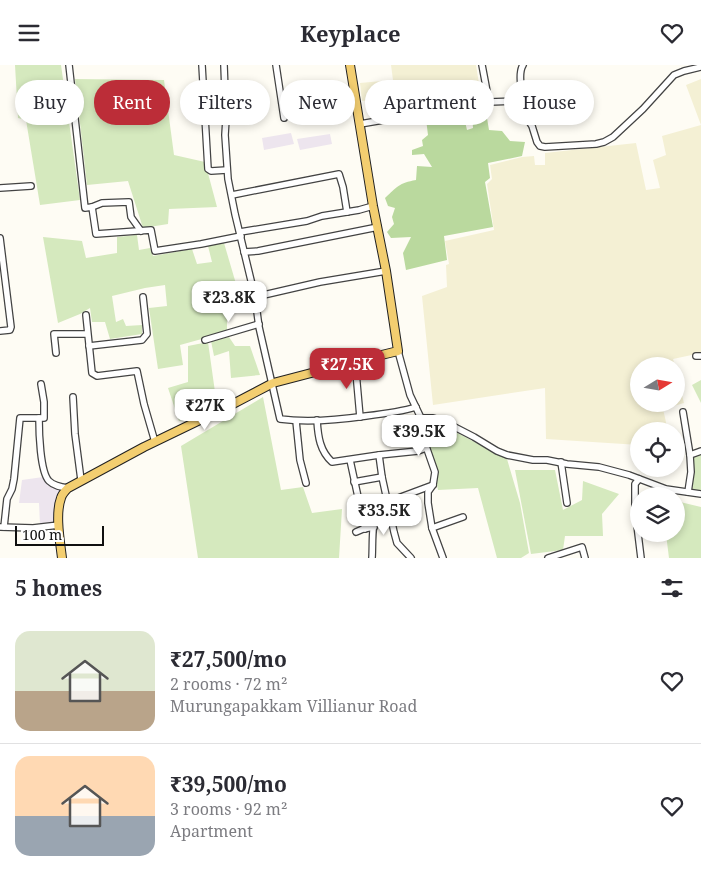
<!DOCTYPE html>
<meta charset="utf-8">
<style>
body{margin:0;font-family:"Noto Serif",serif;background:#f7f7f7;color:#2b2b33;height:100vh;display:flex;flex-direction:column;font-size:19px;white-space:nowrap}
*{box-sizing:border-box;margin:0}
p{font-size:16px;color:#7c7c81}
.icon{flex:none;width:28px;height:28px;fill:none;stroke:currentColor;stroke-width:2;stroke-linecap:round;stroke-linejoin:round}
.map{position:relative;height:493px;overflow:hidden}
.sheet{display:flex;flex-direction:column;background:#fff;flex:1}
.sheet>*{flex:none}
.top-card{position:absolute;left:15px;top:15px;width:671px;height:45px;display:flex;gap:10px}
.needle{width:32px;rotate:79deg}
.buttons{position:absolute;left:630px;top:292px;display:grid;gap:10px}
.buttons a{display:grid;place-items:center;width:55px;height:55px;border-radius:50%;background:#fff;box-shadow:0 2px 8px #0003;font-size:25px}
.scale{position:absolute;left:15px;bottom:12px;width:89px;box-sizing:border-box;padding-left:5px;border:2px solid #101010;border-top:0;font-size:14px;line-height:18px;white-space:nowrap;color:#101010;-webkit-text-stroke:4px #fff;paint-order:stroke}
.price{position:absolute;translate:-50% -42px;padding:0 11px;border-radius:10px;background:#fff;color:#222;font-size:16px;line-height:32px;filter:drop-shadow(0 1px 2px #0008)}
.price::after{content:'';position:absolute;left:50%;top:30px;width:15px;height:11px;margin-left:-8px;background:inherit;clip-path:polygon(0 0,100% 0,50% 100%)}
.price.active{background:#bc2d38;color:#fff}
ul{padding:0;list-style:none}
li{display:flex;align-items:center;gap:15px;height:125px;padding:0 15px}
li+li{border-top:1px solid #e1e1e2}
li span{display:grid;place-items:center;flex:none;width:140px;height:100px;border-radius:15px;color:#555}
li>.icon{margin-inline-start:auto}
span .icon{width:60px;height:60px;fill:#fffc;stroke-width:1}
li b{font-size:21px}
h2{display:flex;justify-content:space-between;align-items:center;height:60px;padding:0 15px;font-size:21px}
.tag{padding:0 18px;border-radius:22px;background:#fff;box-shadow:0 2px 8px #0003;font-size:18px;line-height:45px}
.tag.active{background:#bc2d38;color:#fff}
header{display:flex;justify-content:space-between;align-items:center;height:65px;padding:0 15px;background:#fff;font-size:22px;font-weight:700}
.map>svg:first-child{display:block}
.industrial{fill:#ede5ee}
.farmland{fill:#f4f0d4}
.green{fill:#d5e9be}
.forest{fill:#bad99e}
.lines{fill:none;stroke-linecap:round;stroke-linejoin:round}
.minor-casing{stroke:#434343;stroke-width:8}
.major-casing{stroke:#212121;stroke-width:10}
.minor{stroke:#fff;stroke-width:5.5}
.major{stroke:#f3ce70;stroke-width:8}
</style>
<header><svg class="icon" aria-label="menu" viewBox="0 0 24 24"><path d="M4 6h16M4 12h16M4 18h16"/></svg>Keyplace<svg class="icon" aria-label="heart" viewBox="0 0 24 24"><path d="M12 20l-8-8c-3-5 5-10 8-4 3-6 11-1 8 4z"/></svg></header>
<div class="map">
<svg width="701" height="493" viewBox="0 0 701 493">
<rect width="100%" height="100%" fill="#fefcf4"/>
<g class="industrial">
<path d="M 291,68 L 294,79 L 264,85 L 262,73 Z"/>
<path d="M 330,69 L 332,79 L 300,85 L 297,74 Z"/>
<path d="M 43,412 L 61,426 L 57,459 L 40,460 L 39,438 L 19,438 L 22,415 Z"/>
</g>
<g class="farmland">
<path d="M 391,0 L 476,0 L 480,25 L 362,36 L 360,18 L 393,15 Z"/>
<path d="M 701,14 L 701,288 L 673,294 L 675,301 L 639,301 L 639,339 L 676,339 L 676,307 L 684,338 L 663,344 L 668,366 L 639,366 L 639,380 L 546,374 L 545,323 L 433,340 L 422,231 L 447,222 L 446,200 L 449,199 L 445,176 L 494,165 L 487,119 L 492,114 L 490,100 L 522,92 L 534,91 L 535,100 L 545,100 L 545,88 L 636,78 L 646,125 L 660,123 L 653,95 L 666,90 L 662,71 L 701,60 L 686,20 Z"/>
</g>
<g class="green">
<path d="M 15,0 L 61,0 L 80,135 L 40,140 L 26,55 L 18,53 Z"/>
<path d="M 75,14 L 164,15 L 174,90 L 205,97 L 217,142 L 169,144 L 168,159 L 143,163 L 128,116 L 87,120 Z"/>
<path d="M 137,170 L 139,185 L 150,183 L 153,191 L 192,184 L 197,199 L 212,197 L 208,181 L 224,178 L 239,229 L 252,229 L 253,244 L 227,249 L 227,267 L 180,280 L 183,300 L 158,304 L 149,243 L 167,241 L 165,220 L 145,223 L 112,231 L 116,257 L 123,254 L 126,261 L 142,260 L 142,269 L 110,274 L 105,257 L 92,257 L 90,243 L 80,249 L 58,258 L 43,172 L 82,176 L 86,193 L 117,188 L 117,172 Z"/>
<path d="M 229,272 L 235,281 L 250,281 L 260,310 L 231,313 L 229,286 L 214,291 L 211,276 Z"/>
<path d="M 208,277 L 215,327 L 189,334 L 193,353 L 179,356 L 168,323 L 188,317 L 188,281 Z"/>
<path d="M 701,315 L 701,338 L 692,320 Z"/>
<path d="M 263,332 L 281,425 L 303,422 L 312,448 L 342,444 L 339,493 L 198,493 L 181,381 Z"/>
<path d="M 448,363 L 507,394 L 520,438 L 529,488 L 521,493 L 497,493 L 478,423 L 438,425 L 427,371 L 443,368 Z"/>
<path d="M 701,389 L 701,427 L 691,426 L 694,392 Z"/>
<path d="M 515,405 L 555,405 L 563,445 L 582,435 L 583,416 L 619,429 L 602,449 L 603,471 L 565,471 L 563,485 L 531,489 Z"/>
<path d="M 676,436 L 701,442 L 701,493 L 669,493 L 666,469 L 676,469 Z"/>
</g>
<path class="forest" d="M 486,47 L 489,65 L 502,66 L 510,76 L 525,77 L 522,91 L 488,98 L 490,113 L 485,117 L 493,162 L 444,171 L 447,195 L 406,205 L 403,188 L 411,172 L 391,173 L 387,167 L 394,159 L 392,152 L 395,143 L 388,141 L 385,133 C 397,122 399,118 416,115 L 417,101 L 432,102 L 424,89 L 412,90 L 412,85 L 423,81 L 422,75 L 428,70 L 426,54 L 463,48 L 467,65 L 473,63 L 472,49 Z"/>
<g class="lines">
<g class="minor-casing">
<g id="minor">
<path d="M 69,0 L 85,143 L 92,142 L 96,169 L 151,165 L 155,186 L 201,179 L 241,171"/>
<path d="M 202,0 L 208,104 L 211,106 L 227,105"/>
<path d="M 224,0 L 226,54 L 225,70 L 228,114 L 235,149 L 255,232 L 320,217 L 386,206"/>
<path d="M 276,0 L 284,53"/>
<path d="M 482,0 L 489,37"/>
<path d="M 516,36 L 532,61 L 537,77 L 540,81 L 545,82 L 596,79 L 604,77 L 613,72 L 643,44 L 674,10 L 684,6 L 701,2"/>
<path d="M 360,59 L 489,37 L 516,36 C 526,24 516,11 523,0"/>
<path d="M 0,123 L 31,121"/>
<path d="M 232,130 L 339,109 L 343,122 L 347,147"/>
<path d="M 92,142 L 102,138 L 129,137 L 131,152 L 141,166"/>
<path d="M 240,167 L 307,156 L 322,151 L 359,145 L 373,141"/>
<path d="M 0,173 L 11,262 L 10,265 L 0,266"/>
<path d="M 244,187 L 258,186 L 378,162"/>
<path d="M 255,232 L 259,262 L 280,354 C 309,358 338,355 366,351 C 383,349 400,347 416,342"/>
<path d="M 86,250 L 92,308 L 97,311 L 137,306 L 144,339 L 155,377"/>
<path d="M 205,275 L 259,259"/>
<path d="M 89,281 L 142,275 L 147,269 L 143,232"/>
<path d="M 398,286 L 410,330 L 421,353 L 421,367 L 435,407 L 433,420 L 428,427 L 428,438 L 432,463 L 443,493"/>
<path d="M 56,288 L 54,269 L 87,269"/>
<path d="M 696,291 L 701,291"/>
<path d="M 355,296 L 360,352"/>
<path d="M 73,332 L 75,369 L 81,415"/>
<path d="M 683,347 L 690,390 L 691,407 L 688,427"/>
<path d="M 39,353 C 39,366 40,407 49,416 C 54,421 61,422 68,423"/>
<path d="M 421,353 L 433,353 L 443,356 L 474,372 L 497,386 L 507,390 L 533,395 L 547,395 L 567,399 L 599,402 L 629,410 L 666,424 L 701,429"/>
<path d="M 317,355 C 318,372 320,386 332,397 L 379,390 L 418,386 L 426,383"/>
<path d="M 296,356 L 300,395 L 306,418"/>
<path d="M 379,390 L 382,412 L 394,467 L 397,478 L 411,493"/>
<path d="M 690,390 L 701,386"/>
<path d="M 350,395 L 365,464"/>
<path d="M 561,397 L 567,438"/>
<path d="M 639,414 L 635,419 L 635,444 L 641,493"/>
<path d="M 354,417 L 382,412"/>
<path d="M 0,462 L 33,463 L 59,460"/>
<path d="M 4,462 L 7,434 L 12,424 L 14,414 L 20,353 L 44,353 L 44,337 L 41,319"/>
<path d="M 432,463 L 463,452"/>
<path d="M 356,467 L 363,464 L 374,462"/>
<path d="M 372,493 C 373,480 371,456 378,446 C 381,441 385,438 390,436 L 433,420"/>
<path d="M 548,493 L 582,482 L 585,493"/>
</g>
</g>
<g class="major-casing">
<path id="major" d="M 62,493 C 60,476 55,449 61,433 C 62,429 65,426 68,423 L 144,382 L 231,340 L 273,318 L 361,295 L 398,286 L 386,206 L 373,141 L 350,0"/>
</g>
<use href="#minor" class="minor"/>
<use href="#major" class="major"/>
</g>
</svg>
<div class="buttons">
<a><svg class="needle" viewBox="-14 -14 28 28"><path d="M0-13l5 13h-10z" fill="#e53935"/><path d="M0 13l5-13h-10z" fill="#7c7c81"/></svg></a>
<a><svg class="icon" aria-label="locate" viewBox="0 0 24 24"><circle cx="12" cy="12" r="6"/><path d="M12 2v4M12 18v4M2 12h4M18 12h4"/></svg></a>
<a><svg class="icon" aria-label="layers" viewBox="0 0 24 24"><path d="M12 4l9 5-9 5-9-5zM3 14l9 5 9-5"/></svg></a>
</div>
<div class="scale">100 m</div>
<b class="price" style="left:229px;top:258px">₹23.8K</b>
<b class="price active" style="left:347px;top:325px">₹27.5K</b>
<b class="price" style="left:205px;top:366px">₹27K</b>
<b class="price" style="left:419px;top:392px">₹39.5K</b>
<b class="price" style="left:384px;top:471px">₹33.5K</b>
<div class="top-card">
<a class="tag">Buy</a>
<a class="tag active">Rent</a>
<a class="tag">Filters</a>
<a class="tag">New</a>
<a class="tag">Apartment</a>
<a class="tag">House</a>
</div>
</div>
<section class="sheet">
<h2>5 homes<svg class="icon" aria-label="filters" viewBox="0 0 24 24"><path d="M4 7h16M4 17h16"/><circle cx="9" cy="7" r="2"/><circle cx="15" cy="17" r="2"/></svg></h2>
<ul>
<li><span style="background:linear-gradient(#dfe7d0 60%,#b9a48a 0)"><svg class="icon" aria-label="home" viewBox="0 0 24 24"><path d="M3 11l9-7 9 7M6 9v11h12V9"/></svg></span><div><b>₹27,500/mo</b><p>2 rooms · 72 m²</p><p>Murungapakkam Villianur Road</p></div><svg class="icon" aria-label="heart" viewBox="0 0 24 24"><path d="M12 20l-8-8c-3-5 5-10 8-4 3-6 11-1 8 4z"/></svg></li>
<li><span style="background:linear-gradient(#ffd9b3 60%,#9aa5b1 0)"><svg class="icon" aria-label="home" viewBox="0 0 24 24"><path d="M3 11l9-7 9 7M6 9v11h12V9"/></svg></span><div><b>₹39,500/mo</b><p>3 rooms · 92 m²</p><p>Apartment</p></div><svg class="icon" aria-label="heart" viewBox="0 0 24 24"><path d="M12 20l-8-8c-3-5 5-10 8-4 3-6 11-1 8 4z"/></svg></li>
</ul>
</section>
